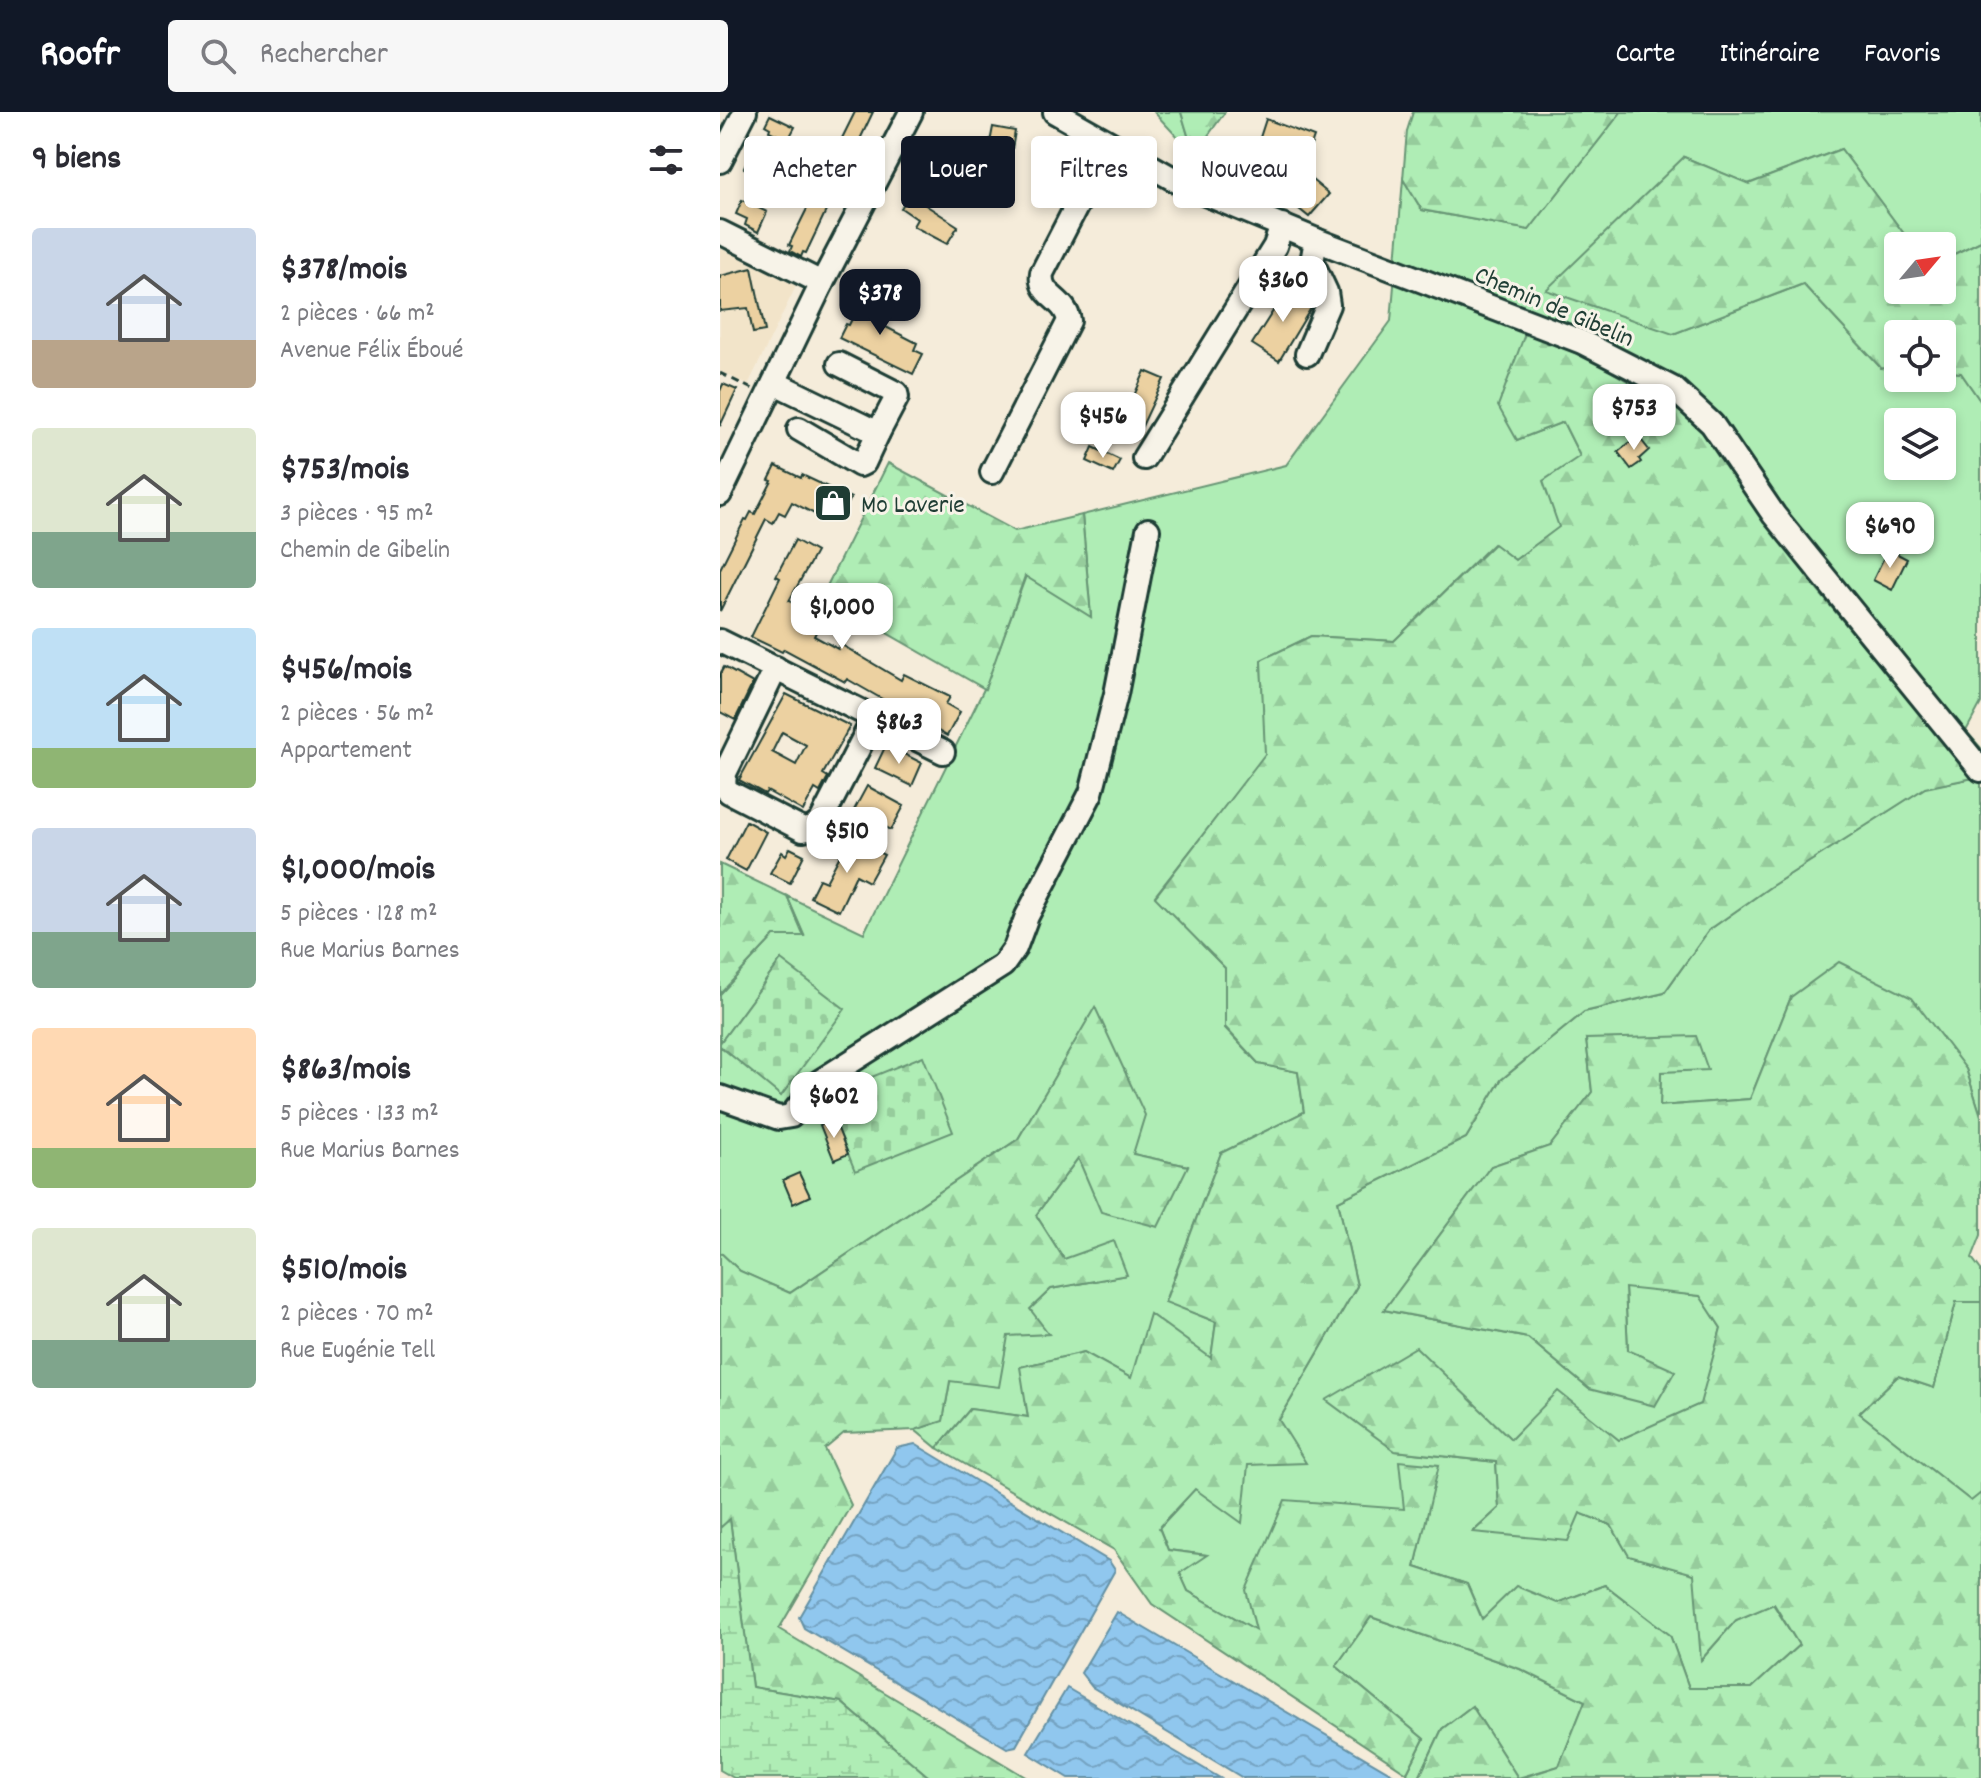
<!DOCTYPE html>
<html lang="fr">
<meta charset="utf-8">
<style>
body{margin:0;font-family:Dekko,sans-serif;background:#f7f7f7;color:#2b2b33;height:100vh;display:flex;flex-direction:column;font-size:30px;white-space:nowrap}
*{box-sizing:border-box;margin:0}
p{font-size:26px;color:#7c7c81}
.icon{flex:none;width:44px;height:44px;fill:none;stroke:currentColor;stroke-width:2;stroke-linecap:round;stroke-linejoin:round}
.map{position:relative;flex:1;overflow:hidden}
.drawer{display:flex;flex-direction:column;background:#fff;width:720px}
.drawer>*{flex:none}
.guide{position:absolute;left:24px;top:24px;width:760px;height:72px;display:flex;gap:16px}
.needle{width:52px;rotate:61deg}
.buttons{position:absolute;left:1164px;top:120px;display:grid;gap:16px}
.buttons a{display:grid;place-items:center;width:72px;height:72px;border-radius:8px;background:#fff;box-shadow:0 4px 12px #0003;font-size:40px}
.price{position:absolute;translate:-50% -68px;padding:0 18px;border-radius:16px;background:#fff;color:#222;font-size:26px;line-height:52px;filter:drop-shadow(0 2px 4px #0008)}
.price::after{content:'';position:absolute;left:50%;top:48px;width:24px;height:18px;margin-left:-12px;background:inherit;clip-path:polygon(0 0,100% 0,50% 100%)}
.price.on{background:#111827;color:#fff}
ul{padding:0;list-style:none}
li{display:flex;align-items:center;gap:24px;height:200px;padding:0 32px}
li span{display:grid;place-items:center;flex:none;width:224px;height:160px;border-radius:8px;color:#555}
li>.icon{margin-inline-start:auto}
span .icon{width:96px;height:96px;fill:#fffc;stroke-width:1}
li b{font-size:34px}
h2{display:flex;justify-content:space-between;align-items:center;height:96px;padding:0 32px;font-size:34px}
.pill{padding:0 28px;border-radius:8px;background:#fff;box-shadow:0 4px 12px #0003;font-size:28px;line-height:72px}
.pill.on{background:#111827;color:#fff}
header{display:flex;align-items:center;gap:48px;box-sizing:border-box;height:112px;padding:0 40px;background:#111827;color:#fff}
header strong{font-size:38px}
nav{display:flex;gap:44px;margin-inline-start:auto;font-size:28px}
.search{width:560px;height:72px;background:#f7f7f7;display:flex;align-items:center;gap:20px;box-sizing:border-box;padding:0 28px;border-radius:8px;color:#7c7c81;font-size:30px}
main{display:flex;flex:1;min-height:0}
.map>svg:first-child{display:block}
.built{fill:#f2e4c9}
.green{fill:#afedb5;stroke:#679574;stroke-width:2;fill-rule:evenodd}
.forest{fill:url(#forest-firs);stroke:#679574;stroke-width:2}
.wetland{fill:url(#wetland-marsh);stroke:#679574;stroke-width:2}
.cemetery{fill:url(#cemetery-stones);stroke:#679574;stroke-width:2}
.water{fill:url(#water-waves);stroke:#6390a4;stroke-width:2}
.building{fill:#ecd1a1;stroke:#1f3d34;stroke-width:2;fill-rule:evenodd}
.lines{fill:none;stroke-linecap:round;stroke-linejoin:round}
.minor-casing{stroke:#1f3d34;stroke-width:28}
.path{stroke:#1f3d34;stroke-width:3;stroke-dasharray:8 6;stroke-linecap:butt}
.minor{stroke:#f7f3e8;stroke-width:22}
.labels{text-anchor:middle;stroke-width:6;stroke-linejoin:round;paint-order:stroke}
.street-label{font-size:26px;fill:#1f3d34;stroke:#f7f3e8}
.poi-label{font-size:26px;fill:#1f3d34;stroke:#f7f3e8;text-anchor:start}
</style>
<header>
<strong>Roofr</strong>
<div class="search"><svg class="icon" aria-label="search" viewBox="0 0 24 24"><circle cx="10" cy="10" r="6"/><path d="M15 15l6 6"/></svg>Rechercher</div>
<nav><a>Carte</a><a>Itinéraire</a><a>Favoris</a></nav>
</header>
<main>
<section class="drawer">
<h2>9 biens<svg class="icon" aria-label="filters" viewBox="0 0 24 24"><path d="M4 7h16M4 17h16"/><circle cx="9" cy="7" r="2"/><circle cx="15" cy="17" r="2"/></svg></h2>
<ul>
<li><span style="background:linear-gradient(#c9d6e8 70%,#b9a48a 0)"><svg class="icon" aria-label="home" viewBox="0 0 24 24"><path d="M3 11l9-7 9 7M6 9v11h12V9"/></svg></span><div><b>$378/mois</b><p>2 pièces · 66 m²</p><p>Avenue Félix Éboué</p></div></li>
<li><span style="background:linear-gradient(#dfe7d0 65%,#7fa58c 0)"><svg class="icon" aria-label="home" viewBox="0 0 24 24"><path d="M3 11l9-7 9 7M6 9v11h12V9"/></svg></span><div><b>$753/mois</b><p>3 pièces · 95 m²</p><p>Chemin de Gibelin</p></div></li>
<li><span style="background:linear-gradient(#bfe0f5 75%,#8fb573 0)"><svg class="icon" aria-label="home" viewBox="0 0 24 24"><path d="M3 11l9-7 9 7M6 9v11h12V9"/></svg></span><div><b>$456/mois</b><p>2 pièces · 56 m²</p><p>Appartement</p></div></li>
<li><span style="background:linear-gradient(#c9d6e8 65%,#7fa58c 0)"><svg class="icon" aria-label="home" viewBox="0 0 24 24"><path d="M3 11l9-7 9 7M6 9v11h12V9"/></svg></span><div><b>$1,000/mois</b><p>5 pièces · 128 m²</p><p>Rue Marius Barnes</p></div></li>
<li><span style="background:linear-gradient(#ffd9b3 75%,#8fb573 0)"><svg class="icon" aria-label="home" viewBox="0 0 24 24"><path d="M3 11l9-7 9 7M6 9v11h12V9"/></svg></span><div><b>$863/mois</b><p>5 pièces · 133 m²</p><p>Rue Marius Barnes</p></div></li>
<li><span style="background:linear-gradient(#dfe7d0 70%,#7fa58c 0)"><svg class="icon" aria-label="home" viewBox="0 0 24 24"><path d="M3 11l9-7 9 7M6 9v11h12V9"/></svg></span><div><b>$510/mois</b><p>2 pièces · 70 m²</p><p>Rue Eugénie Tell</p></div></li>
</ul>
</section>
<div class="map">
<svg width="1261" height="1666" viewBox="0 0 1261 1666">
<defs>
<pattern id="forest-firs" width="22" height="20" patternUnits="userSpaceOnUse" patternTransform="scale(2)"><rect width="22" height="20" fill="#afedb5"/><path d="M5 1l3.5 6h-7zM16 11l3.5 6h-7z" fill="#96cc9c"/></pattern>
<pattern id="wetland-marsh" width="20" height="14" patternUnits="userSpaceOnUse" patternTransform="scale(2)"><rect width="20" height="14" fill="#afedb5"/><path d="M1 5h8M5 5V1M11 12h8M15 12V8" fill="none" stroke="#96cc9c"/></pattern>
<pattern id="cemetery-stones" width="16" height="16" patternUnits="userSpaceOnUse" patternTransform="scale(2)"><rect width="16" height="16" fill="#afedb5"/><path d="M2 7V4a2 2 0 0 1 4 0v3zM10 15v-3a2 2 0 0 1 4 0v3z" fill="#96cc9c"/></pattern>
<pattern id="water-waves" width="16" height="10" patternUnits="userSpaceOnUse" patternTransform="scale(2)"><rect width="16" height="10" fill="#90c7ee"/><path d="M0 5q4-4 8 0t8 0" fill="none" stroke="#75a3c2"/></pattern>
</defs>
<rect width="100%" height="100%" fill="#f5ecda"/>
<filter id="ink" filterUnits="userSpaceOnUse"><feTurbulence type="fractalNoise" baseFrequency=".0125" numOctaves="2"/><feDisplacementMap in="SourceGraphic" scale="16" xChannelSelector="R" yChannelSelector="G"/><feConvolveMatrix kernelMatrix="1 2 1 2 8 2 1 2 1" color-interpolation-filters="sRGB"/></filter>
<g filter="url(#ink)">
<path class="built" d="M 0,136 L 76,174 L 28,273 L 0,259 Z"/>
<g class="green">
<path d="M 434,0 L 461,0 L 474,43 Z"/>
<path d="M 901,0 L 1261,0 L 1261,129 L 1222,148 L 1222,134 L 1193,134 L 1121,37 L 1028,72 L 964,45 L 953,222 L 1083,172 L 1161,256 L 1178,257 L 1178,266 L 1222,266 L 1222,259 L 1241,261 L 1261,290 L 1261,591 L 1246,619 L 1261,636 L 1261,1004 L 1246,957 L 1071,885 L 1030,987 L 940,994 L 941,960 L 866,927 L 872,980 L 830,1034 L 771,1054 L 664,1198 L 808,1226 L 869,1277 L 908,1238 L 905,1175 L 981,1184 L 1001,1216 L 981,1292 L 898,1329 L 791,1327 L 675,1339 L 776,1350 L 779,1396 L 754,1419 L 860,1401 L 891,1413 L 909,1444 L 975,1462 L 982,1547 L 1016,1508 L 1053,1492 L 1079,1533 L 1032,1576 L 969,1576 L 950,1523 L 885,1473 L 837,1491 L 763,1508 L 747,1472 L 695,1455 L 718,1353 L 684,1397 L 536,1518 L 468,1479 L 459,1461 L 486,1443 L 448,1438 L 439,1415 L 475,1377 L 528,1353 L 559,1308 L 637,1174 L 618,1089 L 746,1026 L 781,968 L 864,900 L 944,881 L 989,818 L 1050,775 L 1206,675 L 1253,666 L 1093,473 L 974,308 L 873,249 L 806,219 L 797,328 L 843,310 L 860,344 L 840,415 L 795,448 L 773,432 L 674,529 L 591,524 L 541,548 L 546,642 L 435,784 L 505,856 L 505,916 L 539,952 L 578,960 L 584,1000 L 501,1041 L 445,1189 L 496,1210 L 491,1247 L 411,1266 L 364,1240 L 301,1255 L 308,1305 L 250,1297 L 217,1336 L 195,1318 L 223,1308 L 230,1269 L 288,1224 L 310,1197 L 331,1177 L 406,1163 L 344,1147 L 316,1103 L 359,1045 L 468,1054 L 413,1042 L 375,896 L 298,1027 L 70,1181 L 20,1159 L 0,1140 L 0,934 L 61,983 L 61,848 L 0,931 L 0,882 L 54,824 L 84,823 L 67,784 L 144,821 L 264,577 L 306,464 L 371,504 L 362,403 L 566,353 L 671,209 L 683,67 L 702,98 L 809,118 ZM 1178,310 L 1222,310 L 1222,354 L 1178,354 Z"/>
<path d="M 1236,1190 L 1261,1190 L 1261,1381 L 1252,1390 L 1139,1301 L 1178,1264 L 1214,1276 Z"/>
<path d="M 651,1505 L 800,1557 L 865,1589 L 839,1654 L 798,1666 L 752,1594 L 722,1617 L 699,1666 L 689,1666 L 687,1661 L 704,1627 L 616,1554 Z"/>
</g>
<g class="forest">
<path d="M 461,0 L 505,0 L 474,43 Z"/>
<path d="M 693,0 L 901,0 L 809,118 L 702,98 L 683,67 L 687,19 Z"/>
<path d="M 1121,37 L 1193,134 L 1178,134 L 1178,178 L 1222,178 L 1222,148 L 1261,129 L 1261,290 L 1241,261 L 1222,259 L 1222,222 L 1178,222 L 1178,257 L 1161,256 L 1083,172 L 953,222 L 826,178 L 964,45 L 1029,72 Z"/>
<path d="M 806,219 L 873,249 L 974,308 L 1093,473 L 1253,666 L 1205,676 L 1050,775 L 989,818 L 944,881 L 864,900 L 781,968 L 746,1026 L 618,1089 L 637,1174 L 559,1308 L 586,1351 L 528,1353 L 522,1411 L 475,1377 L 439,1416 L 448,1438 L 487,1443 L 460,1461 L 468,1479 L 536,1518 L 526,1478 L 565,1388 L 684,1397 L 679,1349 L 719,1353 L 695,1455 L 747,1472 L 762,1507 L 796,1474 L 837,1491 L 885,1473 L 950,1523 L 969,1576 L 1032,1576 L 1079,1533 L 1054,1492 L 1016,1508 L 981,1548 L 974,1462 L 909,1444 L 891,1413 L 860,1401 L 848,1429 L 753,1420 L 779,1396 L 776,1350 L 675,1339 L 606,1288 L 696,1235 L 791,1327 L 838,1279 L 899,1328 L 980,1292 L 1001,1216 L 980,1184 L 905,1176 L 908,1238 L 955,1259 L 935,1294 L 869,1277 L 808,1226 L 664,1198 L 771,1054 L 830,1034 L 872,980 L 866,927 L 976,924 L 988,958 L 941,960 L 940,994 L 1030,987 L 1071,885 L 1119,850 L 1192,886 L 1246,957 L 1261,1004 L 1261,1123 L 1252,1146 L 1261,1158 L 1261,1190 L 1236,1190 L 1214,1276 L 1178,1264 L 1139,1301 L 1251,1389 L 1261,1381 L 1261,1666 L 801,1666 L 839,1654 L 865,1589 L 800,1557 L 651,1505 L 616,1554 L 704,1627 L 687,1661 L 432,1492 L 394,1438 L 217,1336 L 250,1297 L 308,1305 L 300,1255 L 364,1240 L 411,1266 L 430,1202 L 491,1246 L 496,1210 L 445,1190 L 501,1041 L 584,1000 L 578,960 L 539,952 L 505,915 L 505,856 L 435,785 L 545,642 L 541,548 L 591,524 L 674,529 L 774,432 L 795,448 L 839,415 L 823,369 L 860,344 L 843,310 L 797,328 L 778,294 Z"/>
<path d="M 168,351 L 295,419 L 362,403 L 371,505 L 305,464 L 265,577 L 102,484 Z"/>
<path d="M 0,752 L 67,784 L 84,824 L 54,824 L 0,882 Z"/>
<path d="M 375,895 L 425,1003 L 413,1042 L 468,1054 L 438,1115 L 381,1100 L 358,1046 L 316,1103 L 344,1147 L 394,1129 L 407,1163 L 331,1177 L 310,1197 L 329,1222 L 288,1224 L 279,1275 L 230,1269 L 223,1309 L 195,1318 L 124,1321 L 105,1337 L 131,1393 L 59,1517 L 307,1666 L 210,1666 L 121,1590 L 32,1575 L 10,1408 L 0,1416 L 0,1140 L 20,1159 L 70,1181 L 298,1027 Z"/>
<path d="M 752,1594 L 798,1666 L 699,1666 L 722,1617 Z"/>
</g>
<path class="wetland" d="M 10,1407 L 32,1575 L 121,1590 L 210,1666 L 14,1666 L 0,1658 L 0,1416 Z"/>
<g class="cemetery">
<path d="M 61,848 L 125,897 L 61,984 L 0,934 L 0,931 Z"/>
<path d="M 203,944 L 233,1020 L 135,1059 L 105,984 Z"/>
</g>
<g class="water">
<path d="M 195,1332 L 389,1449 L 395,1458 L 296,1634 L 287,1636 L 84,1516 L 79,1505 L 177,1336 Z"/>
<path d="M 397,1500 L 672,1662 L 670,1666 L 523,1666 L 372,1575 L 361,1561 Z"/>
<path d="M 347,1576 L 500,1666 L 349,1666 L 308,1641 Z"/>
</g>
<g class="building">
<path d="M 135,0 L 153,0 L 86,141 L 83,140 L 81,145 L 70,139 L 72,134 L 69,133 Z"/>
<path d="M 50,3 L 75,15 L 68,28 L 49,19 L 50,16 L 45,13 Z"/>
<path d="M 546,7 L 594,25 L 580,65 L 532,50 Z"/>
<path d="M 273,15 L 295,19 L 290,50 L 267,46 Z"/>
<path d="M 33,37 L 52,47 L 43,66 L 24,56 Z"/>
<path d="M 592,68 L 609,82 L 589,105 L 573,92 Z"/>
<path d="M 190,83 L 238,114 L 227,132 L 193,114 L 197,107 L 181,96 Z"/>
<path d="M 22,88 L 47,100 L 38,120 L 25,113 L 27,107 L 16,102 Z"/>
<path d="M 32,156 L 45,219 L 33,221 L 28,196 L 0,199 L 0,164 Z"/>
<path d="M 569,174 L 594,191 L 559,249 L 532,232 Z"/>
<path d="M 145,180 L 163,190 L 157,200 L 164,203 L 160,212 L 197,231 L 194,238 L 203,242 L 193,262 L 119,226 L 126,212 L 129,213 Z"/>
<path d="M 425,259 L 444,267 L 416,327 L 392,315 L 403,292 L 409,295 Z"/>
<path d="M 3,272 L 17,278 L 0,314 L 0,279 Z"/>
<path d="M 918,324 L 929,338 L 919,347 L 921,350 L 911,357 L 898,340 Z"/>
<path d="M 373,335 L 400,348 L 393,361 L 367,349 Z"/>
<path d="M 56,354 L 81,366 L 82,363 L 131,386 L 120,407 L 111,402 L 108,409 L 72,390 L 65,403 L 59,400 L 53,411 L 46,407 L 0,499 L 0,457 L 25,407 L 27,408 L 31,400 L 35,402 L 52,369 L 49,368 Z"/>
<path d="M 75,428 L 96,440 L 69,489 L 84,496 L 80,505 L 98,516 L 94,524 L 118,537 L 120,532 L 181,568 L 184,562 L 230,585 L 226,592 L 240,600 L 227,624 L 127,567 L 125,570 L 64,537 L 62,540 L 31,525 L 60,466 L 56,464 Z"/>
<path d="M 1168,437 L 1187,447 L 1172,478 L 1153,468 Z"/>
<path d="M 4,555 L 33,571 L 15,608 L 0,600 L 0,562 Z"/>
<path d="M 66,582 L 130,614 L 103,662 L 108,665 L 100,680 L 95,677 L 83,699 L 47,679 L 45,682 L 19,668 ZM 62,620 L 86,633 L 76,653 L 52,640 Z"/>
<path d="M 166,633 L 202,651 L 192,674 L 155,656 Z"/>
<path d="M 147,674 L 184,694 L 171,718 L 134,698 Z"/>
<path d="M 26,709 L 46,720 L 26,759 L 6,748 Z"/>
<path d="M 126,732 L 141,739 L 144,732 L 164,743 L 149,770 L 136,763 L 119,799 L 90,785 L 99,767 L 106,770 Z"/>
<path d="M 70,736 L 84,743 L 70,771 L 50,761 L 62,740 L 66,743 Z"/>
<path d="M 114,1007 L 128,1042 L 114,1048 L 100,1013 Z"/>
<path d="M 79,1061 L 90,1084 L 73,1092 L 63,1068 Z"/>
</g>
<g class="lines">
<g class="minor-casing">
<g id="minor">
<path d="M 335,0 L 464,73 L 596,128 L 862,230 L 954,277 L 992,312 L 1054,403 L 1261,658"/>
<path d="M 0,49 L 25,0"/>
<path d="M 0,120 L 102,171"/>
<path d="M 587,242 L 608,193 L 606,180 L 592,150 L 596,128"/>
<path d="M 55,271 L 158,321 L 177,285 L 176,281 L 119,252"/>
<path d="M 79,317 L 140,353 L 144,351 L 158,321"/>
<path d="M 424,346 L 555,134 L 562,113"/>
<path d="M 272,360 L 349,209 C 346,186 318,185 322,161 L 389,31"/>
<path d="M 0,382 L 102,171 L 191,0"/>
<path d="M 0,529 L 223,640"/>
<path d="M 56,556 L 5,661 L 4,674 L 9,680 L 83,718 L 93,716 L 101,709 L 154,606"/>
<path d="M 0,985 L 59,1006 L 71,1004 L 99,970 L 283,853 L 295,836 L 307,804 L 371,681 L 396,582 L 428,418"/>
</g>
</g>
<path class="path" d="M 0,261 L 32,277"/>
<use href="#minor" class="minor"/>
</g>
</g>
<defs>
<g id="shop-square" transform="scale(2)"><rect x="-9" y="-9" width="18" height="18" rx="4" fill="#1f3d34" stroke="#f7f3e8"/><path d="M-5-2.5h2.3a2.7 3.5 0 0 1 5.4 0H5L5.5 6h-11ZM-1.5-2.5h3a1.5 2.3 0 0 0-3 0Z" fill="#fff"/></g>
</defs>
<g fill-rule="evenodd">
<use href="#shop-square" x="113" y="391"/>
</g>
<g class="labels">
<g class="street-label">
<text transform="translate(835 193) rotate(23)" y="9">Chemin de Gibelin</text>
</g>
<g class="poi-label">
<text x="141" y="400">Mo Laverie</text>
</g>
</g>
</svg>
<div class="buttons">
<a><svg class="needle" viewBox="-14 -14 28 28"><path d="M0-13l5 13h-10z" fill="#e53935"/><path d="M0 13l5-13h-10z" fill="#7c7c81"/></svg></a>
<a><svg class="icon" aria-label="locate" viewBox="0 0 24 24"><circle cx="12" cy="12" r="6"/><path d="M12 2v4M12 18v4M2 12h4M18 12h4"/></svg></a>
<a><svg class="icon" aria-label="layers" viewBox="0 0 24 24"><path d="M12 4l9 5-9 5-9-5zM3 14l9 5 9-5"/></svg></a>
</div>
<b class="price" style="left:563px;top:212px">$360</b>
<b class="price on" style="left:160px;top:225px">$378</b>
<b class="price" style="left:914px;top:340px">$753</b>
<b class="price" style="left:383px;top:348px">$456</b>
<b class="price" style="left:1170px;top:458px">$690</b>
<b class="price" style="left:122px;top:539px">$1,000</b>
<b class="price" style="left:179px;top:654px">$863</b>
<b class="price" style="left:127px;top:763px">$510</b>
<b class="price" style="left:114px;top:1028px">$602</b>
<div class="guide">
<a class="pill">Acheter</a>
<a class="pill on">Louer</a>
<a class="pill">Filtres</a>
<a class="pill">Nouveau</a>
</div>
</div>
</main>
